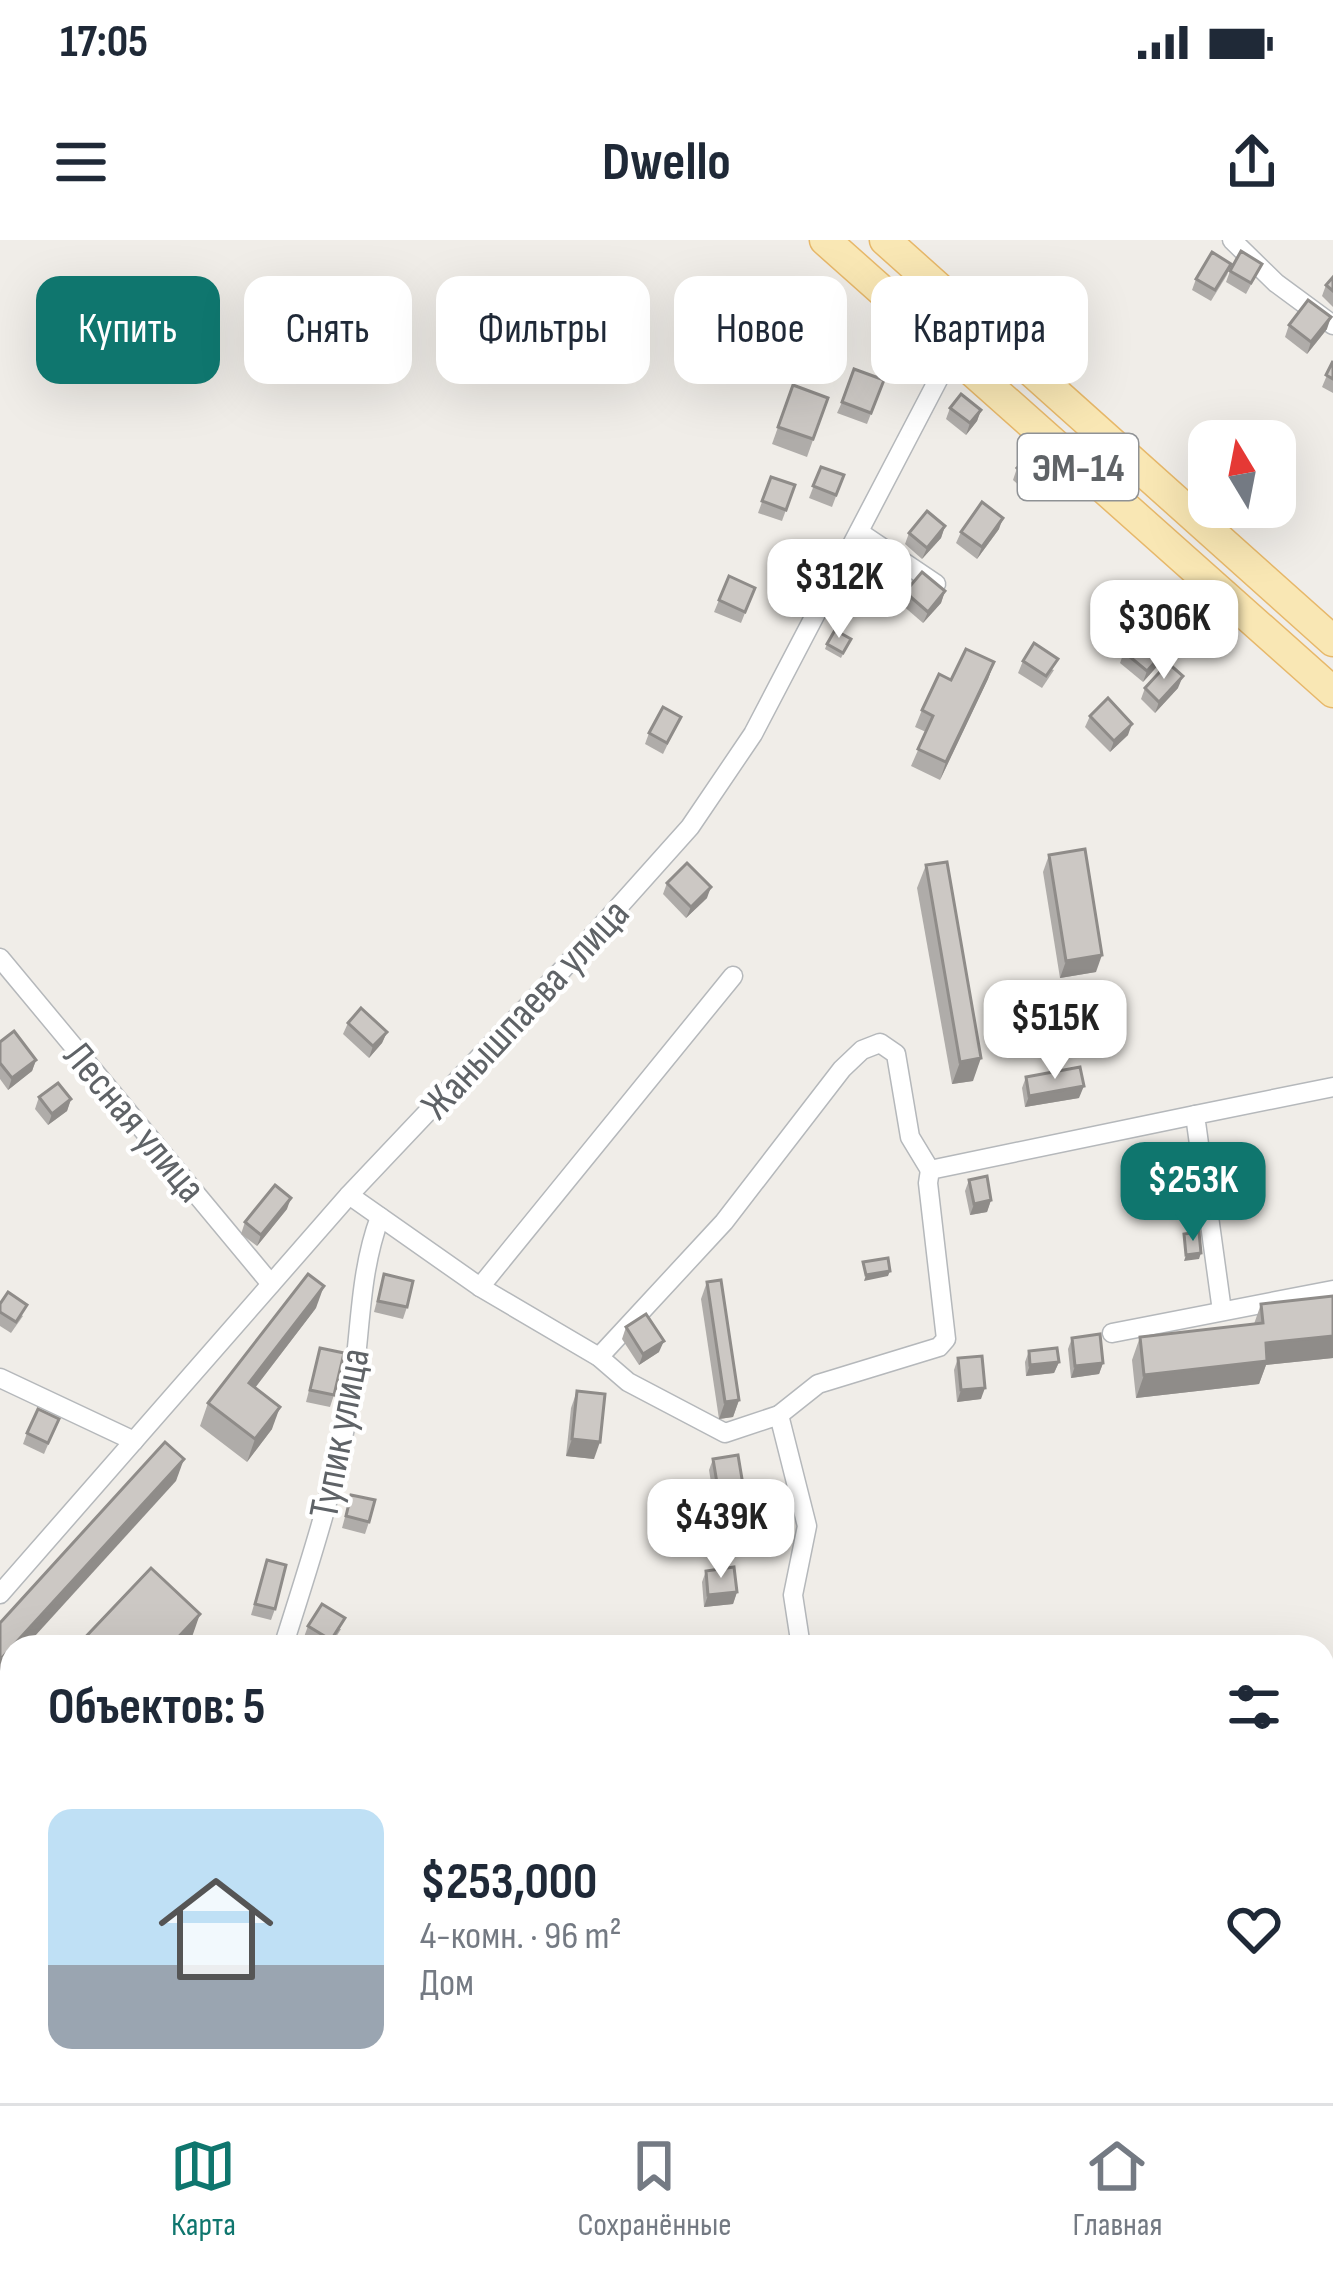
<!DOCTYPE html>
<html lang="ru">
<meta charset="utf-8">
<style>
body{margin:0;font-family:"Sofia Sans Condensed",sans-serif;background:#f6f6f7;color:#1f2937;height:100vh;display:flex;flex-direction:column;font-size:45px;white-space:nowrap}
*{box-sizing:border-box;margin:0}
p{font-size:39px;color:#747a83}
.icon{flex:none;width:66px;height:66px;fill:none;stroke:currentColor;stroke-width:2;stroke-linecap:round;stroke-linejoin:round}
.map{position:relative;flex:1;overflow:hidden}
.side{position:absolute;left:0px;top:1395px;width:1335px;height:468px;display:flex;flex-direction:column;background:#fff;border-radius:36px 36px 0 0;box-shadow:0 12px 48px #0002}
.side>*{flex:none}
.banner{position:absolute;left:36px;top:36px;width:1263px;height:108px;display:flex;gap:24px}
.needle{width:78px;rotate:350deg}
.fabs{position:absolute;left:1188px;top:180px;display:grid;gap:24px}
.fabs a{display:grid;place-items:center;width:108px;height:108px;border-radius:24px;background:#fff;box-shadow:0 12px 48px #0002;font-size:60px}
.price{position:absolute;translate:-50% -102px;padding:0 27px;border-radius:24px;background:#fff;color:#222;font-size:39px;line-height:78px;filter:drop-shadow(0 3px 6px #0008)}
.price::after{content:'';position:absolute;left:50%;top:72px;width:36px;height:27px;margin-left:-18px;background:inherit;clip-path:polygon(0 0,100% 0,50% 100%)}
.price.on{background:#0f766e;color:#fff}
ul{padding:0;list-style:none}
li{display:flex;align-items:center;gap:36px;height:300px;padding:0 48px}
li+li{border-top:3px solid #e0e1e3}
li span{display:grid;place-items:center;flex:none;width:336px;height:240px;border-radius:24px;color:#555}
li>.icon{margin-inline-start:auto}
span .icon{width:144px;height:144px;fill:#fffc;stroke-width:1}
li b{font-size:51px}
h2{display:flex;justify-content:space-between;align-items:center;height:144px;padding:0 48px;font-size:51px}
.chip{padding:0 42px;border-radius:24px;background:#fff;box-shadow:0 12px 48px #0002;font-size:42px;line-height:108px}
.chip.on{background:#0f766e;color:#fff}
.status{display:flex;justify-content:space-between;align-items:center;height:84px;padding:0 60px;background:#fff;direction:ltr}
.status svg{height:33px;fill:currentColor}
header{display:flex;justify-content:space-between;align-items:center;height:156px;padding:0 48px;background:#fff;font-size:54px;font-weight:700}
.tab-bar{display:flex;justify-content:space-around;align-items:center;height:168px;border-top:3px solid #e0e1e3;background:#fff;font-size:33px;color:#747a83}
.tab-bar a{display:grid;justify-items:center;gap:6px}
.tab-bar .on{color:#0f766e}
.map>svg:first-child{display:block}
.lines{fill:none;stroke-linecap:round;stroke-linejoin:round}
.minor-casing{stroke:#b5b8bb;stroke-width:21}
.primary-casing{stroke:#e7b86a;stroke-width:33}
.minor{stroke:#fff;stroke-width:18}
.primary{stroke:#f9e7b4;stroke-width:30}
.wall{fill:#afaca9}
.shaded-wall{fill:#8f8c89}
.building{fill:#ccc8c4;stroke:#8f8c89;stroke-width:3}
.labels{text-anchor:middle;stroke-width:9;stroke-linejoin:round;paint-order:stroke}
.shield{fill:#fff;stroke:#8f9295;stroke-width:3}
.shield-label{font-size:39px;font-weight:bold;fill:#5f6367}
.street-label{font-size:42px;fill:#5f6367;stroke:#fff}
</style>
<div class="status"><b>17:05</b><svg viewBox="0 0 49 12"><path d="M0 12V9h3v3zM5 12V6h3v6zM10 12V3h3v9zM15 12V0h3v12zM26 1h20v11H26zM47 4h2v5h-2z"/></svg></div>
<header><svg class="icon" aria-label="menu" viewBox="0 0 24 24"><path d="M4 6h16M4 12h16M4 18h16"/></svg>Dwello<svg class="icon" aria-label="share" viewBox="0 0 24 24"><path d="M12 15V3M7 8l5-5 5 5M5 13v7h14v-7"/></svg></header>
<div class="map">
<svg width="1333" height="1863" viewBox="0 0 1333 1863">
<rect width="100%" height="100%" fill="#f0ede8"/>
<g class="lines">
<g class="minor-casing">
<g id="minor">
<path d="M 1232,0 L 1276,43 L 1333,85"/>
<path d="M 859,292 L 936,344"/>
<path d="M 0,718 L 271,1044"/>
<path d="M 349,955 L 480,1047 L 599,1117 L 628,1142 L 725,1193 L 779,1175 L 807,1286 L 793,1355 L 801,1407"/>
<path d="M 480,1047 L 733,736"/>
<path d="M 1222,1071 L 1195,875 L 1333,847"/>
<path d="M 1112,1093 L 1333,1050"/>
<path d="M 599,1117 L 724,982 L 842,829 L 862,810 L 880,803 L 896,814 L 910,897 L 930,930"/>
<path d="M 0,1138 L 134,1201"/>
<path d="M 779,1175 L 818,1144 L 939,1107 L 946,1099 L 928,943 L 930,930 L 1195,875"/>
<path d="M 0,1354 L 349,955 L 563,729 L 690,587 L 753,494 L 951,115"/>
<path d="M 283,1407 C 310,1322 338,1238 352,1149 C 361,1091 359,1033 380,977"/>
<path d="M 0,1551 L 12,1565"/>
<path d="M 0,1769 L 12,1757"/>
<path d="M 857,1851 L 860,1863"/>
<path d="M 116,1863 L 134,1851"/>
</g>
</g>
<g class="primary-casing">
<g id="primary">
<path d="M 825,0 L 1333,452"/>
<path d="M 885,0 L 1333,401"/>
</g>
</g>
<use href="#minor" class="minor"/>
<use href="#primary" class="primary"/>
</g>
<g class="wall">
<path d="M 1231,24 L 1227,35 L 1211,61 L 1192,50 L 1196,39 Z"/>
<path d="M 1262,24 L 1246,54 L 1226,42 L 1230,31 Z"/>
<path d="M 1333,37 L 1333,67 L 1322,56 L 1326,45 Z"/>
<path d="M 1289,85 L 1327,89 L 1307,114 L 1285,97 Z"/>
<path d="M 1333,121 L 1333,153 L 1322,147 Z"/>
<path d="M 884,140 L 867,184 L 837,173 L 842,162 Z"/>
<path d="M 793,145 L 828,158 L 807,217 L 772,204 Z"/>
<path d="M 950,168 L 981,170 L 977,181 L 966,195 L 946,179 Z"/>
<path d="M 821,227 L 844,235 L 832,267 L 809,258 Z"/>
<path d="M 1017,228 L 1046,243 L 1033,258 L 1013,240 Z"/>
<path d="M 771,237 L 795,245 L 782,281 L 758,273 Z"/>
<path d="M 945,286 L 941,298 L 922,319 L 905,304 L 909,293 Z"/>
<path d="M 999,289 L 977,319 L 956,303 L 961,292 Z"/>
<path d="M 729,336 L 755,348 L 741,383 L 714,372 Z"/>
<path d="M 945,351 L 941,363 L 923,383 L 901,364 L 905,352 Z"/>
<path d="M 851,399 L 841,418 L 825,409 L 827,404 Z"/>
<path d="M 1124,412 L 1161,422 L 1143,442 L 1120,423 Z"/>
<path d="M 1023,421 L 1054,430 L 1042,448 L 1018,433 Z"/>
<path d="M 994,422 L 988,439 L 940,540 L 911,526 L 926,492 L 915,487 L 922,470 Z"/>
<path d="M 1145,448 L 1178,448 L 1155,473 L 1141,459 Z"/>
<path d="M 1090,476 L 1128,495 L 1110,512 L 1085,487 Z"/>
<path d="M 681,477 L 663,514 L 645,504 L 649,493 Z"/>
<path d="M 1049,615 L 1096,732 L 1060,738 L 1043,632 Z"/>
<path d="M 926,625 L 973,841 L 952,844 L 917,648 Z"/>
<path d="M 667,643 L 707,658 L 686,678 L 663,654 Z"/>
<path d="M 348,783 L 387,792 L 382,803 L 369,818 L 343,794 Z"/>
<path d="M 0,802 L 36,820 L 32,831 L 8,850 L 0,839 Z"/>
<path d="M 1026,837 L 1079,858 L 1025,867 L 1022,848 Z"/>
<path d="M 39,857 L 71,859 L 67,871 L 48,885 L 35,869 Z"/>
<path d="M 969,940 L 991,960 L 987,972 L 970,975 L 965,951 Z"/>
<path d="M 287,969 L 257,1006 L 241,994 L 245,982 Z"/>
<path d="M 384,1034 L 407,1067 L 403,1079 L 374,1072 Z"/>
<path d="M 707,1042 L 739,1160 L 733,1177 L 719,1179 L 701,1059 Z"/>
<path d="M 1333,1056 L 1333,1118 L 1266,1125 L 1259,1144 L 1136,1158 L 1132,1120 L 1140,1097 L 1254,1084 L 1261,1064 Z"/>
<path d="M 0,1064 L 23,1076 L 11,1093 L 0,1086 Z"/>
<path d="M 316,1068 L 255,1148 L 272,1189 L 247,1222 L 200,1186 L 208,1163 Z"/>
<path d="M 626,1087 L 659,1112 L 639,1125 L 622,1099 Z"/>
<path d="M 1072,1098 L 1103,1123 L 1099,1134 L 1071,1138 L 1068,1109 Z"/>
<path d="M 320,1108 L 334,1155 L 330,1167 L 306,1162 Z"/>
<path d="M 1029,1111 L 1059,1122 L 1054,1133 L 1026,1136 L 1025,1122 Z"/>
<path d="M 958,1118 L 981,1159 L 957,1162 L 954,1130 Z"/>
<path d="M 577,1151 L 594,1219 L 566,1216 L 571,1168 Z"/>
<path d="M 59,1179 L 44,1214 L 23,1204 L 27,1193 Z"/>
<path d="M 713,1219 L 739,1257 L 714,1261 L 709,1230 Z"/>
<path d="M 351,1255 L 369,1282 L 365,1294 L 342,1288 Z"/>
<path d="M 267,1320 L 275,1369 L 271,1380 L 251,1375 Z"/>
<path d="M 706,1331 L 737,1352 L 733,1364 L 704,1367 L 702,1342 Z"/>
<path d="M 308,1386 L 341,1389 L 330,1407 L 320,1407 L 304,1397 Z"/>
<path d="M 12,1775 L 12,1819 L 0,1807 L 0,1786 Z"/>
</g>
<g class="shaded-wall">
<path d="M 1331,77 L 1327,89 L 1307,114 L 1311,102 Z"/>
<path d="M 981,170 L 977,181 L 966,195 L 970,183 Z"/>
<path d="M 1050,231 L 1046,243 L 1033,258 L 1037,246 Z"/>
<path d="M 1003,278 L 999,289 L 977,319 L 982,307 Z"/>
<path d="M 945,286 L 941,298 L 922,319 L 927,308 Z"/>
<path d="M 945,351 L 941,363 L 923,383 L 928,372 Z"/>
<path d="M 1165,411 L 1161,422 L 1143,442 L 1147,431 Z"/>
<path d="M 994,422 L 988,439 L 940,540 L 946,522 Z"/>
<path d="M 1183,436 L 1178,448 L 1155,473 L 1159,462 Z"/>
<path d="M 1132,484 L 1128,495 L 1110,512 L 1114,501 Z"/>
<path d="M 711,647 L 707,658 L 686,678 L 691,667 Z"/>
<path d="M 1102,715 L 1096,732 L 1060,738 L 1066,721 Z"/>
<path d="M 387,792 L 382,803 L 369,818 L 373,806 Z"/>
<path d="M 981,818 L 973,841 L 952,844 L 960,822 Z"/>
<path d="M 36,820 L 32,831 L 8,850 L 12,838 Z"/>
<path d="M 1084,846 L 1079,858 L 1025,867 L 1029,856 Z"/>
<path d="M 71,859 L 67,871 L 48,885 L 52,874 Z"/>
<path d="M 291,958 L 287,969 L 257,1006 L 261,995 Z"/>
<path d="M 991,960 L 987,972 L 970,975 L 974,964 Z"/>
<path d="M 1201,1013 L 1199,1019 L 1184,1021 L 1186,1015 Z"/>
<path d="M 890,1031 L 888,1036 L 864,1041 L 866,1035 Z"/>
<path d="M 324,1046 L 316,1068 L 241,1166 L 249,1143 Z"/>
<path d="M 1333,1096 L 1333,1118 L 1266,1125 L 1259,1144 L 1136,1158 L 1144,1135 L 1266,1103 Z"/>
<path d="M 664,1101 L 659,1112 L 639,1125 L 643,1114 Z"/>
<path d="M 1059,1122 L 1054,1133 L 1026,1136 L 1030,1125 Z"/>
<path d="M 1103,1123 L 1099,1134 L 1071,1138 L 1075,1126 Z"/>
<path d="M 985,1148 L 981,1159 L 957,1162 L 961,1150 Z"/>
<path d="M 739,1160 L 733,1177 L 719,1179 L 725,1162 Z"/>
<path d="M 280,1167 L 272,1189 L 247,1222 L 255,1199 Z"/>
<path d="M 572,1199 L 600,1202 L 594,1219 L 566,1216 Z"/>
<path d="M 184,1219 L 176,1241 L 25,1407 L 12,1407 Z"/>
<path d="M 743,1245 L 739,1257 L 714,1261 L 718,1249 Z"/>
<path d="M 737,1352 L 733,1364 L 704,1367 L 708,1355 Z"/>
<path d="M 200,1374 L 192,1397 L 182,1407 L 169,1407 Z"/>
<path d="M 12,1407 L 12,1421 L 0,1434 L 0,1420 Z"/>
<path d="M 12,1640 L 12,1650 L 0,1663 L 0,1652 Z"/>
<path d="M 46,1851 L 51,1851 L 42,1863 L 35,1863 Z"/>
</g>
<g class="building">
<path d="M 1241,11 L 1262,24 L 1251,43 L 1230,31 Z"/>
<path d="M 1212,12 L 1231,24 L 1215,50 L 1196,39 Z"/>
<path d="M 1333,37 L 1333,51 L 1326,45 Z"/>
<path d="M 1308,60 L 1331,77 L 1311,102 L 1289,85 Z"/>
<path d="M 1333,121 L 1333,139 L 1326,135 Z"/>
<path d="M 854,129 L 884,140 L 871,173 L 842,162 Z"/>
<path d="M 793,145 L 828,158 L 813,199 L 778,187 Z"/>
<path d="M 961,154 L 981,170 L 970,183 L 950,168 Z"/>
<path d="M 1030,214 L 1050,231 L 1037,246 L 1017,228 Z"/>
<path d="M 821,227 L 844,235 L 836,255 L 813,246 Z"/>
<path d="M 771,237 L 795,245 L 786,270 L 762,261 Z"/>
<path d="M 982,262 L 1003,278 L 982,307 L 961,292 Z"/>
<path d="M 927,271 L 945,286 L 927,308 L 909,293 Z"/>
<path d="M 922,332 L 945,351 L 928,372 L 905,352 Z"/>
<path d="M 729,336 L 755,348 L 745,372 L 719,360 Z"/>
<path d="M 835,390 L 851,399 L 843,413 L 827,404 Z"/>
<path d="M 1142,392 L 1165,411 L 1147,431 L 1124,412 Z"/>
<path d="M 1034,403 L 1058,419 L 1046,436 L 1023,421 Z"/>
<path d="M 966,409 L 994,422 L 946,522 L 918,509 L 933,476 L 922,470 L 939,434 L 951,440 Z"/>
<path d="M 1168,423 L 1183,436 L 1159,462 L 1145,448 Z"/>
<path d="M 1108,458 L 1132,484 L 1114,501 L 1090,476 Z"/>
<path d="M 663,467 L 681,477 L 667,503 L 649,493 Z"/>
<path d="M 1085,609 L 1102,715 L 1066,721 L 1049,615 Z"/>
<path d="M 947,622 L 981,818 L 960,822 L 926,625 Z"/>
<path d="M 687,623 L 711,647 L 691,667 L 667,643 Z"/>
<path d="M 361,768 L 387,792 L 373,806 L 348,783 Z"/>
<path d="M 14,791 L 36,820 L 12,838 L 0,823 L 0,802 Z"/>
<path d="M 1080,827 L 1084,846 L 1029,856 L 1026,837 Z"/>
<path d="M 58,843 L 71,859 L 52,874 L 39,857 Z"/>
<path d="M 987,936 L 991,960 L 974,964 L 969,940 Z"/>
<path d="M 275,945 L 291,958 L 261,995 L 245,982 Z"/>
<path d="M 1199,992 L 1201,1013 L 1186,1015 L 1184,994 Z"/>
<path d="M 888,1018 L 890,1031 L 866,1035 L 863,1022 Z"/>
<path d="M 308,1034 L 324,1046 L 249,1143 L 280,1167 L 255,1199 L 208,1163 Z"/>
<path d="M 384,1034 L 413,1041 L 407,1067 L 378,1061 Z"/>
<path d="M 721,1040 L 739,1160 L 725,1162 L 707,1042 Z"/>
<path d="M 8,1052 L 27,1065 L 16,1082 L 0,1072 L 0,1064 Z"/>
<path d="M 1333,1056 L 1333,1096 L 1266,1103 L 1267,1121 L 1144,1135 L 1140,1097 L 1263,1083 L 1261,1064 Z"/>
<path d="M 646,1074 L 664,1101 L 643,1114 L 626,1087 Z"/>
<path d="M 1100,1094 L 1103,1123 L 1075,1126 L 1072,1098 Z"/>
<path d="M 320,1108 L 344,1113 L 334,1155 L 310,1150 Z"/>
<path d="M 1057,1108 L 1059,1122 L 1030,1125 L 1029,1111 Z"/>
<path d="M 982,1116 L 985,1148 L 961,1150 L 958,1118 Z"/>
<path d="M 577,1151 L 605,1154 L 600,1202 L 572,1199 Z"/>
<path d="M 38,1169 L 59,1179 L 48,1203 L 27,1193 Z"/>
<path d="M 165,1202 L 184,1219 L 0,1420 L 0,1383 Z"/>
<path d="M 738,1215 L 743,1245 L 718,1249 L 713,1219 Z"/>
<path d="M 351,1255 L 375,1260 L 369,1282 L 346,1276 Z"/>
<path d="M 267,1320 L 286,1325 L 275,1369 L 255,1364 Z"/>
<path d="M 734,1327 L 737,1352 L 708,1355 L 706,1331 Z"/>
<path d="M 151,1328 L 200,1374 L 169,1407 L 76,1407 Z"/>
<path d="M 322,1364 L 345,1378 L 331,1400 L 308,1386 Z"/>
<path d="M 5,1603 L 12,1610 L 12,1640 L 0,1652 L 0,1609 Z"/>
<path d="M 12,1775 L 12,1803 L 0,1791 L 0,1786 Z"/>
<path d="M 23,1851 L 46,1851 L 35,1863 L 11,1863 Z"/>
<rect x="177" y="1851" width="22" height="12"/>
</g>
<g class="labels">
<rect class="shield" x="1018" y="194" width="120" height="66" rx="9"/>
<g class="shield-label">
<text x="1078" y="241">ЭМ-14</text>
</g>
<g class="street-label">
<text transform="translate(524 768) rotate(-47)" y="15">Жанышпаева улица</text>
<text transform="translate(136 881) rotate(50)" y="15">Лесная улица</text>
<text transform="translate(338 1193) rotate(-79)" y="15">Тупик улица</text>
</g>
</g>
</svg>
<div class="fabs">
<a><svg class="needle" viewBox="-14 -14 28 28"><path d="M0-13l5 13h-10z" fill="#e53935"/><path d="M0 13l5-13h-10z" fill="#747a83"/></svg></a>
</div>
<b class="price" style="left:839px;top:401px">$312K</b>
<b class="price" style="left:1164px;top:442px">$306K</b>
<b class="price" style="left:1055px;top:842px">$515K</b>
<b class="price on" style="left:1193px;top:1004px">$253K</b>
<b class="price" style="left:721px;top:1341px">$439K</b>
<div class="banner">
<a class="chip on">Купить</a>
<a class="chip">Снять</a>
<a class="chip">Фильтры</a>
<a class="chip">Новое</a>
<a class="chip">Квартира</a>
</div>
<section class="side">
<h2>Объектов: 5<svg class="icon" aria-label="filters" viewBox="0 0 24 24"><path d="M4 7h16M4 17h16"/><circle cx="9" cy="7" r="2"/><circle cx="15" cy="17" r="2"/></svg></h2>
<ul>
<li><span style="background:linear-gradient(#bfe0f5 65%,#9aa5b1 0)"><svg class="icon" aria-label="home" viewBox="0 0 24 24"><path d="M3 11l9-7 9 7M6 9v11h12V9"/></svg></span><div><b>$253,000</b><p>4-комн. · 96 m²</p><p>Дом</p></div><svg class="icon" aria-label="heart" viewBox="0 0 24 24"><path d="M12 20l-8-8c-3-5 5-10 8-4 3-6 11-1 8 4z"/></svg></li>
</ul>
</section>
</div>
<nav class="tab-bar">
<a class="on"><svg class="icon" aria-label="map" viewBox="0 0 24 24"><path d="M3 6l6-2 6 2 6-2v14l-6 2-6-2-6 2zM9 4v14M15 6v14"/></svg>Карта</a>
<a><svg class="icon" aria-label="saved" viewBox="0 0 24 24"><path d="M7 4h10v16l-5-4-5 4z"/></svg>Сохранённые</a>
<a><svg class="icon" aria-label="home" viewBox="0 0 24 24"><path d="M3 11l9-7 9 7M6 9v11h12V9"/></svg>Главная</a>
</nav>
